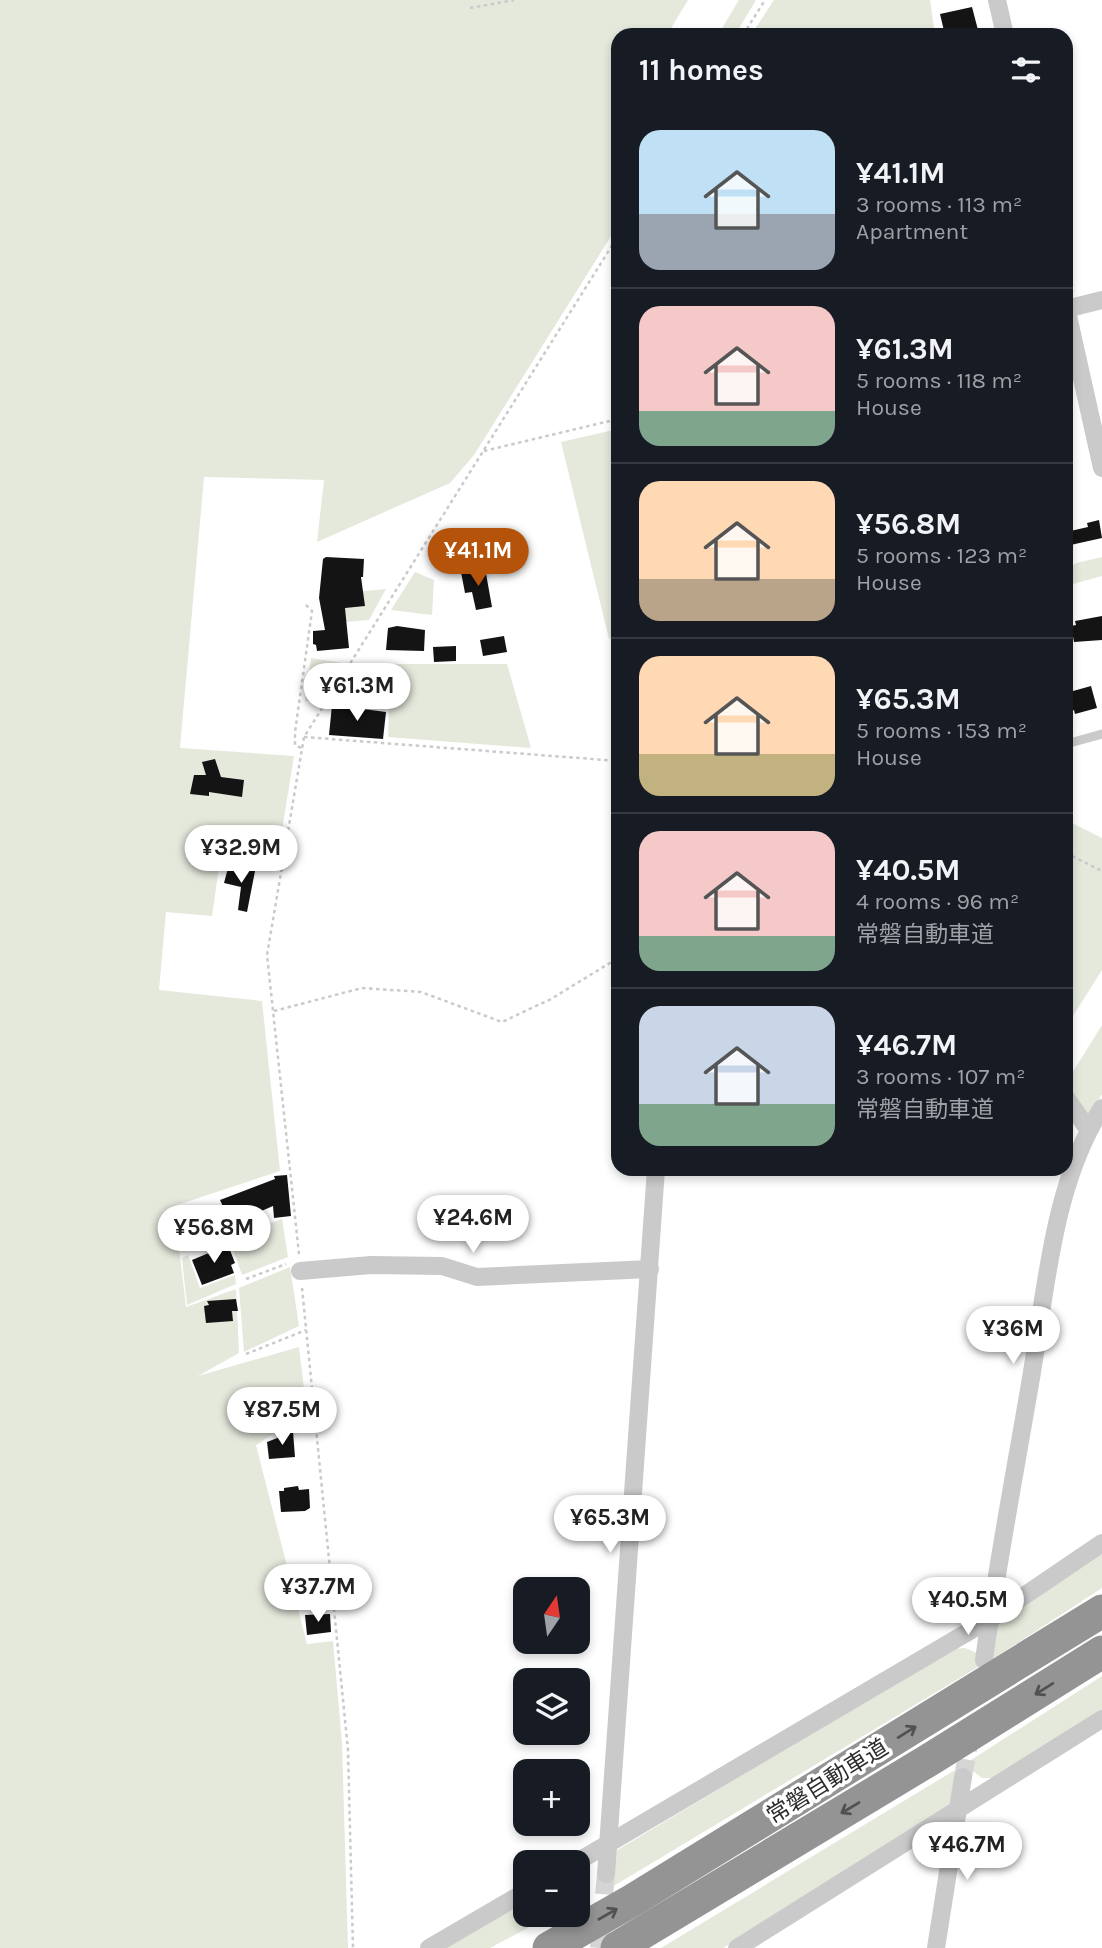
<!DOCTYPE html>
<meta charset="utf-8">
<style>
body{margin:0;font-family:Karla,"Noto Sans JP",sans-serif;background:#20242c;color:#f1f3f6;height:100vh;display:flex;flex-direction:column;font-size:26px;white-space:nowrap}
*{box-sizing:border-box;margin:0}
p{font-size:23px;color:#9ea1a6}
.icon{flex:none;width:38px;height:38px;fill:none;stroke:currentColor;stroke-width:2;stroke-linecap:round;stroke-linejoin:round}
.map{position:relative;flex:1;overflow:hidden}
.details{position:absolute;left:611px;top:28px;width:462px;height:1148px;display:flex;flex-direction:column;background:#171b24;border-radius:21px;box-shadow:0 4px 10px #0003}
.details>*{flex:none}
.needle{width:46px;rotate:13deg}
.fabs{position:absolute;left:513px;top:1577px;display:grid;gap:14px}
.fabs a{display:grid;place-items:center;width:77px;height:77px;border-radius:14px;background:#171b24;box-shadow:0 4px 10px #0003;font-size:35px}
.price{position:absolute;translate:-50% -60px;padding:0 16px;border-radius:24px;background:#fff;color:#222;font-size:23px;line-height:46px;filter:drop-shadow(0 2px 4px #0008)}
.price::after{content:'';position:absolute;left:50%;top:42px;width:21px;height:16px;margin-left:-10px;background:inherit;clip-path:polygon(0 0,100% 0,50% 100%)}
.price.active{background:#b45309;color:#fff}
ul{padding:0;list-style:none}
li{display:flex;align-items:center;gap:21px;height:175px;padding:0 28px}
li+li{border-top:2px solid #363941}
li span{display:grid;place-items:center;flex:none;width:196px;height:140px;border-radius:21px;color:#555}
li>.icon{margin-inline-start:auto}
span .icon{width:84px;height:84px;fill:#fffc;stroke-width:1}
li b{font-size:30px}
h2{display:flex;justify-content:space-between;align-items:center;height:84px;padding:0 28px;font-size:30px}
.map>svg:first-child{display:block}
.green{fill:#e4e9dc}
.building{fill:#141414}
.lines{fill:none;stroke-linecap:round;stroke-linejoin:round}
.minor-tunnel{stroke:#d5d5d5;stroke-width:18;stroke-dasharray:18 9;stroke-linecap:butt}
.path{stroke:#cacaca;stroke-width:2.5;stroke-dasharray:3.5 3.5;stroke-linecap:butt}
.service{stroke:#cacaca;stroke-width:9}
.minor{stroke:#cacaca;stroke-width:18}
.motorway{stroke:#949494;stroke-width:33}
.oneway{stroke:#515151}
.labels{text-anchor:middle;stroke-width:7;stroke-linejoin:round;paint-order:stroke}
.street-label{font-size:23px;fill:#2d2d2d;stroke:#fff}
</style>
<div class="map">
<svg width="1102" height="1948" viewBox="0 0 1102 1948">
<rect width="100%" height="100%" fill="#fff"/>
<g class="green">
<path d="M 0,0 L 688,0 L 667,35 L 618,35 L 618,225 L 474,455 L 450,483 L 317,542 L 324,480 L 204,477 L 180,748 L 294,756 L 277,861 L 260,861 L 258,866 L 220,860 L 212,916 L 166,912 L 159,990 L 262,1001 L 280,1171 L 174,1206 L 186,1307 L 236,1289 L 239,1353 L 198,1376 L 299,1347 L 307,1413 L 256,1445 L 307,1644 L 333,1641 L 342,1743 L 348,1948 L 0,1948 Z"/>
<path d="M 739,0 L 756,0 L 735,35 L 718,35 Z"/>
<path d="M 774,0 L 930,0 L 935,35 L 751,35 Z"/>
<path d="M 618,429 L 618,637 L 609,639 L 561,442 Z"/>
<path d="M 1102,557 L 1102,576 L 1066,586 L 1066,571 L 1076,563 Z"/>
<path d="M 415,572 L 434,580 L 432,615 L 391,610 Z"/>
<path d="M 386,589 L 369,620 L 345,622 L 341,593 Z"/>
<path d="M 311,658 L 343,663 L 319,702 L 305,701 Z"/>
<path d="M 388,664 L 507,664 L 531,748 L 388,737 L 389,708 L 381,707 Z"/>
<path d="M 1066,820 L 1102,838 L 1102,970 L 1066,1027 Z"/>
<path d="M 1102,1025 L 1102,1094 L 1089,1115 L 1066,1089 L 1066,1083 Z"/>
<path d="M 282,1219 L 288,1257 L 242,1275 L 229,1238 Z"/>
<path d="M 188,1255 L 200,1288 L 235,1275 L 236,1284 L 187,1305 L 182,1258 Z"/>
<path d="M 290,1267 L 299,1326 L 244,1352 L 239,1288 Z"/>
<path d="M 1102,1551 L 1102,1588 L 993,1659 L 998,1621 Z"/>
<path d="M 965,1648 L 977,1653 L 978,1667 L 612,1887 L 614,1852 L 953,1649 Z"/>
<path d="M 1102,1676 L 1102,1715 L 997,1778 L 982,1778 L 971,1770 L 971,1760 Z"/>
<path d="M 955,1770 L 950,1808 L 723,1948 L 661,1948 Z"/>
<path d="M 525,1900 L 525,1914 L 552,1915 L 490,1948 L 442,1948 Z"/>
</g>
<g class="building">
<path d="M 972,7 L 978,30 L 945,35 L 940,14 Z"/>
<path d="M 1099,520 L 1102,538 L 1066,546 L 1066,532 L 1088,527 L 1087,523 Z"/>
<path d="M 326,557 L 364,559 L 363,577 L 361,577 L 365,606 L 345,608 L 349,648 L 317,651 L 316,645 L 313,644 L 313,631 L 325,630 L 319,598 L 323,559 Z"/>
<path d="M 485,568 L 492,607 L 476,610 L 472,592 L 465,593 L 461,572 Z"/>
<path d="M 1102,616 L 1102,640 L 1074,642 L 1071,626 L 1076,625 L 1075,621 Z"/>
<path d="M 397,626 L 425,630 L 424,651 L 386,650 L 388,628 Z"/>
<path d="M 504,636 L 507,652 L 483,656 L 480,640 Z"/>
<path d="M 456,646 L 456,661 L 434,662 L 433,647 Z"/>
<path d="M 1091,686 L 1097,708 L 1075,714 L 1074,710 L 1066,713 L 1066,693 Z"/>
<path d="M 332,705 L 386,712 L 383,739 L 329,735 Z"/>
<path d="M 215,759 L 221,777 L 244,780 L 242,797 L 209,792 L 209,796 L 190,794 L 194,775 L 206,775 L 202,762 Z"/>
<path d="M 228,868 L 255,871 L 247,912 L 238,910 L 241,887 L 224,883 Z"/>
<path d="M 287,1175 L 291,1216 L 274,1218 L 273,1206 L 241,1220 L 239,1216 L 229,1220 L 220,1200 L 275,1179 L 274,1176 Z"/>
<path d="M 203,1217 L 207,1229 L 189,1237 L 184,1224 Z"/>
<path d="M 228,1245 L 235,1263 L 231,1265 L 234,1273 L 202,1285 L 192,1260 Z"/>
<path d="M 236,1299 L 238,1311 L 232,1311 L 233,1321 L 206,1323 L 204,1306 L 209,1305 L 207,1301 Z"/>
<path d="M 293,1432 L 295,1457 L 269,1459 L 267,1442 Z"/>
<path d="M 298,1486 L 299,1490 L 309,1489 L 310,1508 L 305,1511 L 281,1512 L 279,1491 L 284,1491 L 284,1488 Z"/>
<path d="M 330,1614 L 331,1632 L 307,1635 L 305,1615 Z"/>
</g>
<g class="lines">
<g class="minor-tunnel">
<path d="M 963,1777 L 971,1733"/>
<path d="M 599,1948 L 606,1874"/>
</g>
<g class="path">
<path d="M 470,8 L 514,0"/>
<path d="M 743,35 L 765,0"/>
<path d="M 484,451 L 618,419"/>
<path d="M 304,737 L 618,761"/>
<path d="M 301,748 L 295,745 L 295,732 L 312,611 L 304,603"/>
<path d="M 1066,853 L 1102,871"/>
<path d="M 274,1011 L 362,988 L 421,992 L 502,1022 L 551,999 L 618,958"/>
<path d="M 299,1254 L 267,955 L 304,737 L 618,236"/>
<path d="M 246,1279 L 286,1264"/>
<path d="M 302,1288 L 348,1750 L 353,1948"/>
<path d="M 246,1354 L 306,1330"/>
</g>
<path class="service" d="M 1066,744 L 1102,734"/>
<g class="minor">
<path d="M 997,0 L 1005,35"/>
<path d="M 1066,307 L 1102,468"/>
<path d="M 1066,309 L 1102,300"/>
<path d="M 1066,1098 L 1088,1129"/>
<path d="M 300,1271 L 371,1265 L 442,1266 L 477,1277 L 650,1269"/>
<path d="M 984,1660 C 997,1566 1015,1472 1031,1378 C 1046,1289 1053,1184 1102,1108"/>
<path d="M 577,1862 L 990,1619 L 1102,1543"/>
<path d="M 606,1874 L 656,1169"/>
<path d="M 429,1948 L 525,1892"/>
<path d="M 737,1948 L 1102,1719"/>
<path d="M 936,1948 L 963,1777"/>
</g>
<g class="motorway">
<path d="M 549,1948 L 633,1900 L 1102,1611"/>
<path d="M 617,1948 L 929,1760 L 1102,1652"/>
</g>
</g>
<defs><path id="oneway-shaft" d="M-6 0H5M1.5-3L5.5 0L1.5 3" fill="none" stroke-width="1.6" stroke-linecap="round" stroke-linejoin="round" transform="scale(1.75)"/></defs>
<g class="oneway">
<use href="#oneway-shaft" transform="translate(1044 1689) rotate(148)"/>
<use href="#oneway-shaft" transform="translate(907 1732) rotate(-32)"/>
<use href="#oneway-shaft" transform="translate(850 1808) rotate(149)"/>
<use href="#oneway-shaft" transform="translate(608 1914) rotate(-30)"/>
</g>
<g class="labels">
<g class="street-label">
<text transform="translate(827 1781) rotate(-32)" y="8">常磐自動車道</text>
</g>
</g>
</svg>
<div class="fabs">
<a><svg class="needle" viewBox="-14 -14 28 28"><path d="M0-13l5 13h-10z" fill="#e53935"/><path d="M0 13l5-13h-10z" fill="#9ea1a6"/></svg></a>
<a><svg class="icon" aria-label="layers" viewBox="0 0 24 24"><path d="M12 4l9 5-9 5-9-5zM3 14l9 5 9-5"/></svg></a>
<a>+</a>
<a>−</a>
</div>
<b class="price active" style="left:478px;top:588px">¥41.1M</b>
<b class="price" style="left:357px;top:723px">¥61.3M</b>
<b class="price" style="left:241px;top:885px">¥32.9M</b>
<b class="price" style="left:473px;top:1255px">¥24.6M</b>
<b class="price" style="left:214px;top:1265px">¥56.8M</b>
<b class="price" style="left:1013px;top:1366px">¥36M</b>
<b class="price" style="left:282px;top:1447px">¥87.5M</b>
<b class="price" style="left:610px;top:1555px">¥65.3M</b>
<b class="price" style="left:318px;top:1624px">¥37.7M</b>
<b class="price" style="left:968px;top:1637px">¥40.5M</b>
<b class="price" style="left:967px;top:1882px">¥46.7M</b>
<section class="details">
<h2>11 homes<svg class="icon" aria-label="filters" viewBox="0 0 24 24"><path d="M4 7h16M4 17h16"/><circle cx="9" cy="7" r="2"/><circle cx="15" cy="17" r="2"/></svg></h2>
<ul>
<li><span style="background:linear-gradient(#bfe0f5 60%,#9aa5b1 0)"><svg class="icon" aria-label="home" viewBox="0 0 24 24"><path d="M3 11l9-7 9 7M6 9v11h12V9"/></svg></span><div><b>¥41.1M</b><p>3 rooms · 113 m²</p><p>Apartment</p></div></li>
<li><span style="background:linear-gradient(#f6c9c9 75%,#7fa58c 0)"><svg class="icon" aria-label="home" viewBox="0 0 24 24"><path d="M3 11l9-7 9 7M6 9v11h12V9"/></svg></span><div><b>¥61.3M</b><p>5 rooms · 118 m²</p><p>House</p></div></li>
<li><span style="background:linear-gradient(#ffd9b3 70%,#b9a48a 0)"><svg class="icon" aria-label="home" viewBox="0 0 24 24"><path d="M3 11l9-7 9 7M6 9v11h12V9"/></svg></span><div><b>¥56.8M</b><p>5 rooms · 123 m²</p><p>House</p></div></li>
<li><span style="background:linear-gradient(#ffd9b3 70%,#c2b280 0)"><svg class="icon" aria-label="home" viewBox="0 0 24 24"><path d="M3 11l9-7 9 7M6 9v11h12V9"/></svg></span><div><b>¥65.3M</b><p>5 rooms · 153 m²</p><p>House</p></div></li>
<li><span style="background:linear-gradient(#f6c9c9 75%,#7fa58c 0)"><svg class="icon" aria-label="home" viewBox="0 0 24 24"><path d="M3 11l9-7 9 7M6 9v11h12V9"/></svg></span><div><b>¥40.5M</b><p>4 rooms · 96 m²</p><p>常磐自動車道</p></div></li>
<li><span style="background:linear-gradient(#c9d6e8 70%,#7fa58c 0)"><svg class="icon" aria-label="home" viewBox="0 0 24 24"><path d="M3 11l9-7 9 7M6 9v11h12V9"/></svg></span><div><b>¥46.7M</b><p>3 rooms · 107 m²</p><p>常磐自動車道</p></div></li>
</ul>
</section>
</div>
